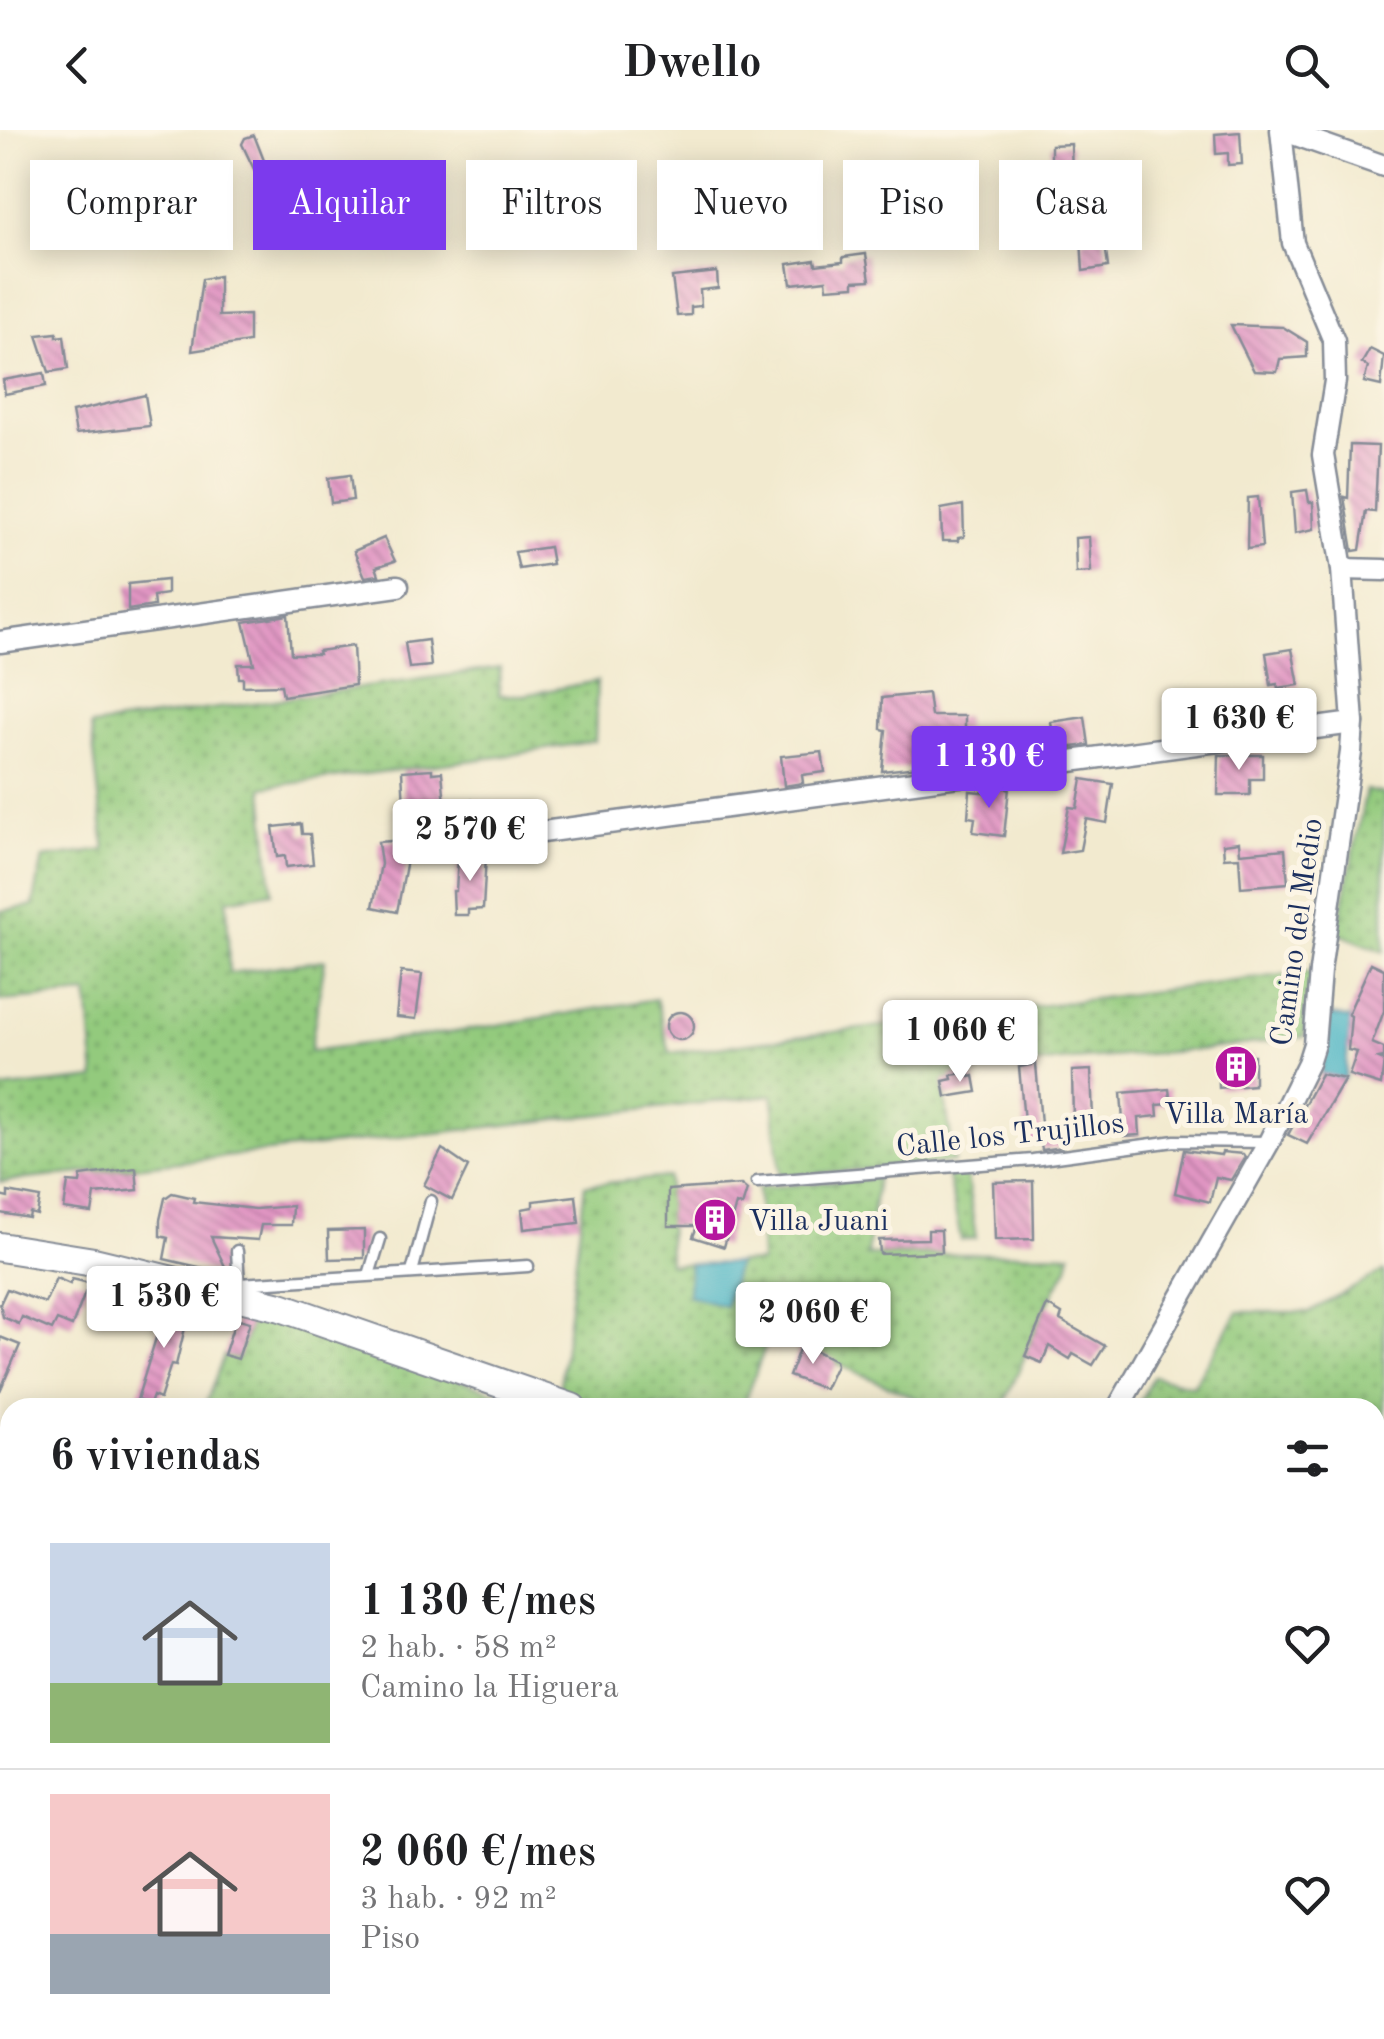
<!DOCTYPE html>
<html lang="es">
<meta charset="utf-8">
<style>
body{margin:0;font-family:"Old Standard TT",serif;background:#f6f6f6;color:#202124;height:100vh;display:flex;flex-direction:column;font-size:38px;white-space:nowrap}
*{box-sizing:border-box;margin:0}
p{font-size:32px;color:#757577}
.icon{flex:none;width:55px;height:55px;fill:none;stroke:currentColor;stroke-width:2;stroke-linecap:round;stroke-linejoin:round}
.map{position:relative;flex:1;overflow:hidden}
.drawer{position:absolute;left:0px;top:1268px;width:1385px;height:642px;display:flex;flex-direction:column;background:#fff;border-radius:30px 30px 0 0;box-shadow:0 5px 25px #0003}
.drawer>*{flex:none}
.guide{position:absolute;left:30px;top:30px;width:1325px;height:90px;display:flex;gap:20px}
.price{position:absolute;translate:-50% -85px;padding:0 22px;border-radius:10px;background:#fff;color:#222;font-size:32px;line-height:65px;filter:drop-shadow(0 2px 5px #0008)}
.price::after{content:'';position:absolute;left:50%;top:60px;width:30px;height:22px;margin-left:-15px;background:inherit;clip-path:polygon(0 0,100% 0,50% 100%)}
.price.active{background:#7c3aed;color:#fff}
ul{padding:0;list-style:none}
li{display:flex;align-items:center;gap:30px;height:250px;padding:0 50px}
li+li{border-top:2px solid #e0e0e0}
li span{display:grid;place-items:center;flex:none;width:280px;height:200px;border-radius:0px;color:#555}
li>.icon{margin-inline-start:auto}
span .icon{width:120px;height:120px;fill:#fffc;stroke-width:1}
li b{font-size:42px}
h2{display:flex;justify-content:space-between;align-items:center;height:120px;padding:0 50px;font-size:42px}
.chip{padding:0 35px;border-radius:0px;background:#fff;box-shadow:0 5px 25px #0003;font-size:35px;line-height:90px}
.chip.active{background:#7c3aed;color:#fff}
header{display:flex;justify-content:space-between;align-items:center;height:130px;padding:0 50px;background:#fff;font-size:45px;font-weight:600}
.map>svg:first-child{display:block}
.grass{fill:url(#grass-dots);stroke:#577c6e;stroke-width:2.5}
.water{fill:#47b3c4;stroke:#317191;stroke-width:2.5}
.building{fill:url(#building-back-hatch)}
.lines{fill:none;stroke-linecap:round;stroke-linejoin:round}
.service-casing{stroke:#868c96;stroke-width:15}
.minor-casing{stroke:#868c96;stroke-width:25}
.secondary-casing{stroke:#868c96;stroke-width:32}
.service{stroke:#fff;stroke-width:10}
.minor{stroke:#fff;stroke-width:20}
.secondary{stroke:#fff;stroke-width:28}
.labels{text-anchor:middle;stroke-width:10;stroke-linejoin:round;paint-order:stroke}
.street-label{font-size:30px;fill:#1b2f5e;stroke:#fcf5e5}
.poi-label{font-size:30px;fill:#1b2f5e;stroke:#fcf5e5}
</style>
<header><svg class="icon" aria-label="back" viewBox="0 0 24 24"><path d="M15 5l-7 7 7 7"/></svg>Dwello<svg class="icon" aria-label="search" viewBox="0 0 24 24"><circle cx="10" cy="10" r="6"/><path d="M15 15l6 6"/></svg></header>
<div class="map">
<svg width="1384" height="1909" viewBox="0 0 1384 1909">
<defs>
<pattern id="grass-dots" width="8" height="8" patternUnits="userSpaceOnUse" patternTransform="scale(2.5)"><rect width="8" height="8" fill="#93ca7d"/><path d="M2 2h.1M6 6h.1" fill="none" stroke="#77a46a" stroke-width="1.8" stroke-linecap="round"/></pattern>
<pattern id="building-back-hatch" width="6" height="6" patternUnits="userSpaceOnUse" patternTransform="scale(2.5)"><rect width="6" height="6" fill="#e195c3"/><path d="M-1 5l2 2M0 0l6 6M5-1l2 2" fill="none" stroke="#b67aa2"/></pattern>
</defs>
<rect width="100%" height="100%" fill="#fcf5e5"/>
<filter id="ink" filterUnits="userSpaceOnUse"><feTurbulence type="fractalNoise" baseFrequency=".01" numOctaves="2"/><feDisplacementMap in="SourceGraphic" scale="20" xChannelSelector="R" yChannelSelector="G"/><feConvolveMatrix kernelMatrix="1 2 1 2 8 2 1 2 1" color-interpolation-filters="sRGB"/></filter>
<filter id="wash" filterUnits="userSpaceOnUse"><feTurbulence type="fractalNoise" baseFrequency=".0048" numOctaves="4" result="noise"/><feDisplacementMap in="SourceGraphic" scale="40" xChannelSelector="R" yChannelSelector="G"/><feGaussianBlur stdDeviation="2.25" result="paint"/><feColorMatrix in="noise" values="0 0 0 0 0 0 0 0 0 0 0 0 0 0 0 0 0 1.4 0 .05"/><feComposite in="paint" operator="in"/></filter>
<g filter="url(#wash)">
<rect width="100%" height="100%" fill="#f2eacf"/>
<g class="grass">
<path d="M 500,538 L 499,565 L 524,565 L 597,551 L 595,611 L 498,627 L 263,657 L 272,762 L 227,770 L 229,843 L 325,830 L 310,921 L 455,902 L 656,869 L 670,923 L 1313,841 L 1304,907 L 1208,919 L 1060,931 L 951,946 L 952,949 L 943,951 L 954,1032 L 780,1046 L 773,965 L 0,1052 L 0,959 L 95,949 L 88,864 L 0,871 L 0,781 L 33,776 L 43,728 L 105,720 L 91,596 Z"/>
<path d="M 1366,660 L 1384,664 L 1384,822 L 1337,803 Z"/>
<path d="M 966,1040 L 976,1108 L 961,1110 L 947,1042 Z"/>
<path d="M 668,1047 L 669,1134 L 690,1134 L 689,1164 L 725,1176 L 737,1133 L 761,1132 L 758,1058 L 877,1048 L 867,1125 L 1071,1123 L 1068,1137 L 1047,1175 L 1003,1277 L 936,1277 L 770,1204 L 743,1277 L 601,1277 L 559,1264 L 585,1055 Z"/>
<path d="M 1384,1141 L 1384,1508 L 1375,1519 L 1375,1278 L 1137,1277 L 1153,1246 L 1193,1256 L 1238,1182 L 1309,1182 Z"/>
<path d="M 255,1180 L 542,1278 L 204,1278 L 224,1225 L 238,1229 Z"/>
<path d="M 1384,1830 L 1384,1909 L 51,1909 L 47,1900 L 1375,1900 L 1375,1849 Z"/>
</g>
<g class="water">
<path d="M 1327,884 L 1351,889 L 1345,949 L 1321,944 Z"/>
<path d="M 737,1133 L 725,1176 L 688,1165 L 690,1134 Z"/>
</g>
<g id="blocks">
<g class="building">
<path d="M 1240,2 L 1242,34 L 1228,35 L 1228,23 L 1216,24 L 1215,4 Z"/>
<path d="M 254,5 L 272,51 L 262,56 L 242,14 L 245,8 Z"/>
<path d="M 1071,14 L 1072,45 L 1051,46 L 1051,15 Z"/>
<path d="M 863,74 L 887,76 L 886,89 L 926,91 L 925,108 L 861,101 Z"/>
<path d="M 713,85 L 715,117 L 686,119 L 684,87 Z"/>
<path d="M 1104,106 L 1108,137 L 1083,141 L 1081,109 Z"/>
<path d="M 866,124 L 870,150 L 854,151 L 854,156 L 827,158 L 826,150 L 791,154 L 788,134 L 815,130 L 816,135 L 843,132 L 843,127 Z"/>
<path d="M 717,142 L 718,158 L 700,160 L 701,176 L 691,177 L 691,185 L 677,186 L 672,147 Z"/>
<path d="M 219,146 L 219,186 L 249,185 L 249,212 L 192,221 L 202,149 Z"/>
<path d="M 1231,195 L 1283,197 L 1307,212 L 1307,227 L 1280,229 L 1277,242 L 1254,241 Z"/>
<path d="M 57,203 L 57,207 L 64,206 L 68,239 L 49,242 L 37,205 Z"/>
<path d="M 1370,219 L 1384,226 L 1381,256 L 1364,252 L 1368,237 L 1362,233 Z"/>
<path d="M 44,243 L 46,256 L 5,264 L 3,250 Z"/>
<path d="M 145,265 L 150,296 L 76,304 L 72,282 Z"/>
<path d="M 1350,315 L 1378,316 L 1375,382 L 1366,381 L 1360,420 L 1353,421 L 1344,367 L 1348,368 Z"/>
<path d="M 350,345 L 353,370 L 331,373 L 328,348 Z"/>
<path d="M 1307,360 L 1309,372 L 1313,372 L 1314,399 L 1295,403 L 1292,362 Z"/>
<path d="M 1258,367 L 1262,417 L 1247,419 L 1248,368 Z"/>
<path d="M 963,375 L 964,407 L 958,408 L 958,411 L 942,411 L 941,379 Z"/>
<path d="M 1089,407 L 1091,442 L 1076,443 L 1075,408 Z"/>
<path d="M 384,408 L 395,431 L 376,437 L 379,445 L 365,447 L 354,421 Z"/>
<path d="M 549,417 L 552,434 L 519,439 L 515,422 Z"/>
<path d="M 167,450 L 167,464 L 153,466 L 154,476 L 128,480 L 128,454 Z"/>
<path d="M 288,485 L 291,524 L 319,524 L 318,521 L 353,516 L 355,555 L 283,566 L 281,555 L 243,556 L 243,548 L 239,548 L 238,534 L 254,534 L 244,492 Z"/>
<path d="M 428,510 L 431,536 L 409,538 L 405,513 Z"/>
<path d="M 1292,519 L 1299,555 L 1278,558 L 1277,554 L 1271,555 L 1266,523 Z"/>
<path d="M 928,563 L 931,586 L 965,586 L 965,600 L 956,600 L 954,613 L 937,612 L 936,635 L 882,641 L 886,600 L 881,599 L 882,568 Z"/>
<path d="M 1085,587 L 1089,615 L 1055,619 L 1051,592 Z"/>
<path d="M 822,622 L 825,642 L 802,645 L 803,653 L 784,656 L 781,626 Z"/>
<path d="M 1219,625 L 1263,625 L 1263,649 L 1250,649 L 1250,665 L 1218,665 Z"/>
<path d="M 432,639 L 432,643 L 442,642 L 445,674 L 472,670 L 475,687 L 465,687 L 465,699 L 422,707 L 417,718 L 424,728 L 407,730 L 397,782 L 373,777 L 381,734 L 378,712 L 406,710 L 402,641 Z"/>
<path d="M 1082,649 L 1113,654 L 1107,693 L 1086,689 L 1080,720 L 1060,723 L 1069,677 L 1077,678 Z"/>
<path d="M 990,656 L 1009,658 L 1004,706 L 973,702 L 975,688 L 968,687 L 970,661 L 989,663 Z"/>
<path d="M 301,694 L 302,704 L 310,704 L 313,734 L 286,737 L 285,726 L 277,727 L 273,697 Z"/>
<path d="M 1239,712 L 1240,723 L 1285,719 L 1288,753 L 1241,757 L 1239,727 L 1224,728 L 1223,714 Z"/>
<path d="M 474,725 L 486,726 L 483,779 L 468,780 L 468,785 L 454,785 L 453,761 L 456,761 L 458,727 Z"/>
<path d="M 1371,833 L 1384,839 L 1384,881 L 1372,913 L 1384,918 L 1384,928 L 1379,929 L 1384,931 L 1381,955 L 1349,945 L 1357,922 L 1348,920 L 1351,886 L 1348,884 Z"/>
<path d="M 401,842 L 422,844 L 416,889 L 396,887 Z"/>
<circle cx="680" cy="896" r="14"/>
<path d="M 1218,925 L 1254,925 L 1254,955 L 1219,958 Z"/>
<path d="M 1036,934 L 1042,1006 L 1061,1005 L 1063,1017 L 1042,1020 L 1041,1013 L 1026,1013 L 1019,937 Z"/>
<path d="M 1091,940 L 1093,989 L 1073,990 L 1072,941 Z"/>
<path d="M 969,942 L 970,947 L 974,946 L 977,962 L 946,967 L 943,951 L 952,949 L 951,945 Z"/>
<path d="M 1321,944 L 1345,949 L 1307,1014 L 1288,1005 Z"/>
<path d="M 1169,959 L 1171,974 L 1157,975 L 1158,986 L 1139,988 L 1140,1005 L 1124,1006 L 1121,963 Z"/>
<path d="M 442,1019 L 468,1037 L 452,1070 L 424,1055 Z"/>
<path d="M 1184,1020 L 1221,1025 L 1222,1022 L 1243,1024 L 1245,1027 L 1231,1050 L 1216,1047 L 1210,1072 L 1175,1063 Z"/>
<path d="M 136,1038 L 138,1060 L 95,1064 L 92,1083 L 64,1079 L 68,1052 L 80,1053 L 81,1046 Z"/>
<path d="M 1033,1051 L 1034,1109 L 995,1110 L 993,1052 Z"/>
<path d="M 741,1055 L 747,1060 L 742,1076 L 736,1074 L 724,1117 L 693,1107 L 697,1096 L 668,1096 L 668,1060 Z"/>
<path d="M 8,1062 L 40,1068 L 37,1085 L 30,1083 L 29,1088 L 0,1083 L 0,1066 L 8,1068 Z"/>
<path d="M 172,1063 L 194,1068 L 193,1072 L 255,1079 L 292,1076 L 291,1095 L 261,1095 L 258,1110 L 211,1107 L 230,1147 L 203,1140 L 203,1138 L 164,1129 L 168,1108 L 160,1106 L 160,1090 L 165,1068 Z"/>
<path d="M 576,1066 L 579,1093 L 524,1099 L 522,1079 L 533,1077 L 533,1071 Z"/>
<path d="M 364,1100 L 364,1128 L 329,1129 L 328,1101 Z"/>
<path d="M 928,1100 L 941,1100 L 942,1122 L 880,1124 L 879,1110 L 928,1109 Z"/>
<path d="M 56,1148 L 70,1154 L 72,1149 L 89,1153 L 72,1196 L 57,1190 L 52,1200 L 22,1187 L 19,1194 L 3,1187 L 0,1174 L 7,1159 L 45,1173 Z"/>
<path d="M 167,1172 L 190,1177 L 176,1235 L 171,1234 L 160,1269 L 153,1266 L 150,1274 L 137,1270 Z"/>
<path d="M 1047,1175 L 1062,1184 L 1060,1190 L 1105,1216 L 1093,1235 L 1073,1224 L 1070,1229 L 1049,1216 L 1042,1233 L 1025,1226 Z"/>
<path d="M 236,1188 L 250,1192 L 238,1229 L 224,1225 Z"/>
<path d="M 0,1207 L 20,1215 L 0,1261 Z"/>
<path d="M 801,1214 L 835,1230 L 836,1235 L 825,1259 L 789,1246 Z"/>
</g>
</g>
</g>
<g filter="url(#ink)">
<use href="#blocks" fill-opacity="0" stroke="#868c96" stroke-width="2.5"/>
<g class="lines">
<g class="service-casing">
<g id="service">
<path d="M 757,1052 L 1033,1030 L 1175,1011 L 1268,1012"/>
<path d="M 237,1121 L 239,1154"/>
<path d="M 412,1142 L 431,1071"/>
<path d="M 369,1145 L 380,1109"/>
<path d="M 238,1160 L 239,1154 L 528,1136"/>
<path d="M 1375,1558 L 1384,1546"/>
<path d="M 1375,1726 L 1379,1713"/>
</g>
</g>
<g class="minor-casing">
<g id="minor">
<path d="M 1282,0 L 1384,36"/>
<path d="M 1342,439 L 1384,440"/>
<path d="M 0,512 L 398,456"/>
<path d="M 431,717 L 1353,593"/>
<path d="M 1118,1278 L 1269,1012 L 1308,933 L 1314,914 L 1320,841 L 1351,622 L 1353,593 L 1342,439 L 1323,325 L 1335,251 L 1334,211 L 1293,113 L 1281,0"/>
<path d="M 1375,1833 L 1384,1802"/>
<path d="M 0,1850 L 10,1869"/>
<path d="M 31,1900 L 35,1909"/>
</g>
</g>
<g class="secondary-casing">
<g id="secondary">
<path d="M 0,1117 L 94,1132 L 281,1177 L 572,1278"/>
<path d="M 1375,1630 L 1384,1632"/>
</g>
</g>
<use href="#service" class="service"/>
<use href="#minor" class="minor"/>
<use href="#secondary" class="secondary"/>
</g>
</g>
<defs>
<g id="building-disc" transform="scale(2.25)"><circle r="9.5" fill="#b5179e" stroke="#fcf5e5"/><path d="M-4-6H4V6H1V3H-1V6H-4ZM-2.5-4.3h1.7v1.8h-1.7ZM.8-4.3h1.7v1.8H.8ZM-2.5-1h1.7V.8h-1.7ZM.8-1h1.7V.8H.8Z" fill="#fff"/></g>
</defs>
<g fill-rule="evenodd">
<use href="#building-disc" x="1236" y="937"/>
<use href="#building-disc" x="715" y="1090"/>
</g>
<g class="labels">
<g class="street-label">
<text transform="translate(1296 802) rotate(-82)" y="10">Camino del Medio</text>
<text transform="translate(1010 1004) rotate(-6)" y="10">Calle los Trujillos</text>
</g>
<g class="poi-label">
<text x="1236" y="993">Villa María</text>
<text x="748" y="1100" text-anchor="start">Villa Juani</text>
</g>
</g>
</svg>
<b class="price" style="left:1239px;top:643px">1 630 €</b>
<b class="price active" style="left:989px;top:681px">1 130 €</b>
<b class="price" style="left:470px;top:754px">2 570 €</b>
<b class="price" style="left:960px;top:955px">1 060 €</b>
<b class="price" style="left:164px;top:1221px">1 530 €</b>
<b class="price" style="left:813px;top:1237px">2 060 €</b>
<div class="guide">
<a class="chip">Comprar</a>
<a class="chip active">Alquilar</a>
<a class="chip">Filtros</a>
<a class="chip">Nuevo</a>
<a class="chip">Piso</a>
<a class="chip">Casa</a>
</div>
<section class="drawer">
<h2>6 viviendas<svg class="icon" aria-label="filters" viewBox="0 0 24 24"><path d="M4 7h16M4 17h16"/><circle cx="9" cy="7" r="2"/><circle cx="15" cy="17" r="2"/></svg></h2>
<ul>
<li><span style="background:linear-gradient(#c9d6e8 70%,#8fb573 0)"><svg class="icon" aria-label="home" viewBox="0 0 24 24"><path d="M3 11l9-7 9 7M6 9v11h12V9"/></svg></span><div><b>1 130 €/mes</b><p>2 hab. · 58 m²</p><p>Camino la Higuera</p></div><svg class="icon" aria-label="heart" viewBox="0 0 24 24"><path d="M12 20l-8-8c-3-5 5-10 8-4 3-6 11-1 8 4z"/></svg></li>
<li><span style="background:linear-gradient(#f6c9c9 70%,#9aa5b1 0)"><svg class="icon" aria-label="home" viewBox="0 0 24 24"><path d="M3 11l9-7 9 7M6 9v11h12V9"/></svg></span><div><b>2 060 €/mes</b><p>3 hab. · 92 m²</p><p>Piso</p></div><svg class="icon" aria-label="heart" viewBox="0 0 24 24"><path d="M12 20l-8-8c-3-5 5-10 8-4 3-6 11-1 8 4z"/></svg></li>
</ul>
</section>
</div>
